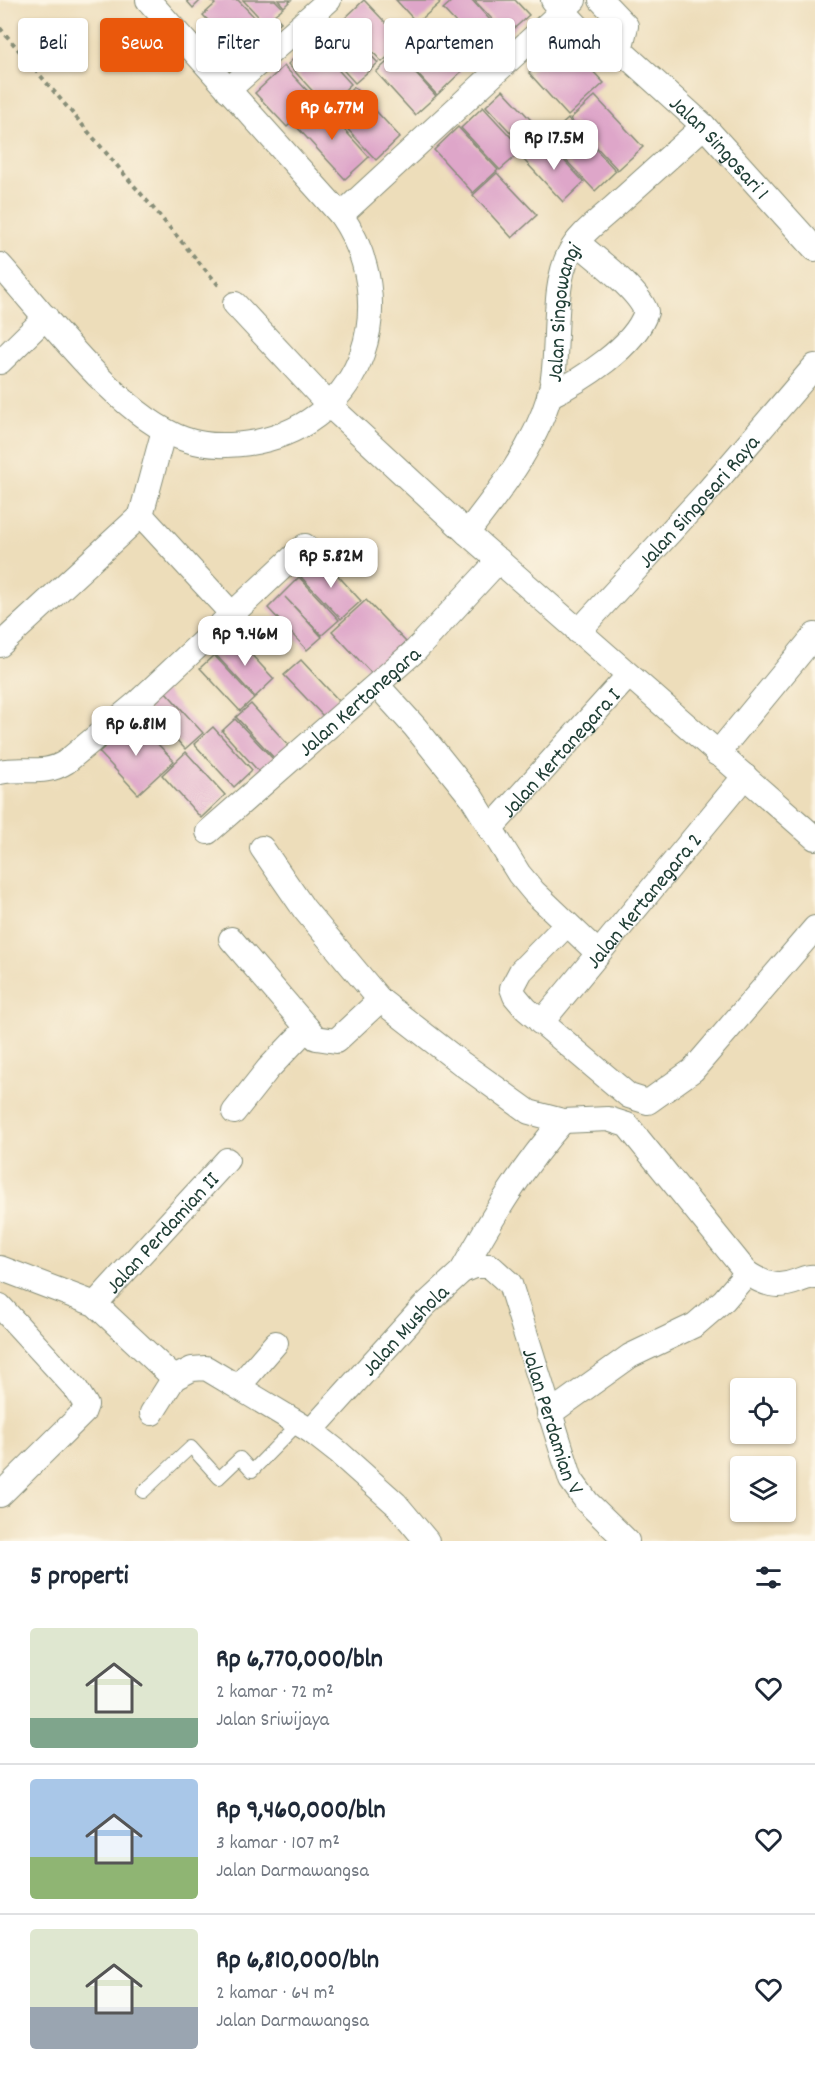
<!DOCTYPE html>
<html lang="id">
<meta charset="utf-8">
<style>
body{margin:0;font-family:Dekko,sans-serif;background:#f6f6f7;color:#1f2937;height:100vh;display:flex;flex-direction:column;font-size:22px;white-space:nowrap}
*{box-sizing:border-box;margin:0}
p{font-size:20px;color:#747a83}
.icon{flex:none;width:33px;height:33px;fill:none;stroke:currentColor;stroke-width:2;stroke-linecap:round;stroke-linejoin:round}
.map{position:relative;height:1541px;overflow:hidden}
.drawer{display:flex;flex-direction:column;background:#fff;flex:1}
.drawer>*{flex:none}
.top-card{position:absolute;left:18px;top:18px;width:780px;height:54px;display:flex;gap:12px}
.controls{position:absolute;left:730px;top:1378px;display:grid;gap:12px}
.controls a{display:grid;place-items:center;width:66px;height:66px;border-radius:6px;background:#fff;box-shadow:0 2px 4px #0004;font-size:30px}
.price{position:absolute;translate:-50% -51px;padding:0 14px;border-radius:12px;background:#fff;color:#222;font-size:20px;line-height:39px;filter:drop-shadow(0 2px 3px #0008)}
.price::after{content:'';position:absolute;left:50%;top:36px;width:18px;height:14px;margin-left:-9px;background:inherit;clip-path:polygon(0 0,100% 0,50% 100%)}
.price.on{background:#ea580c;color:#fff}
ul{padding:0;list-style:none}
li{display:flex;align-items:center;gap:18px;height:150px;padding:0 30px}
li+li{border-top:2px solid #e0e1e3}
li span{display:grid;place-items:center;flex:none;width:168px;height:120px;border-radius:6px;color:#555}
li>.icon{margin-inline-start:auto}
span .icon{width:72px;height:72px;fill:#fffc;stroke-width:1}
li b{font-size:26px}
h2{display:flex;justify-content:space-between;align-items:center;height:72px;padding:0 30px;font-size:26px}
.chip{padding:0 21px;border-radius:6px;background:#fff;box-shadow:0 2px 4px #0004;font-size:21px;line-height:54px}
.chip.on{background:#ea580c;color:#fff}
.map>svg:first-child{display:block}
.building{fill:#dea6c9}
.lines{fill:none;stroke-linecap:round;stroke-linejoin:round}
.service-casing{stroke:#868d77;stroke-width:14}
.minor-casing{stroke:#868d77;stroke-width:26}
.path{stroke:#868d77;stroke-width:4;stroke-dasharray:4.5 4.5;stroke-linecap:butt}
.service{stroke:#fff;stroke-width:12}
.minor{stroke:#fff;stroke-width:24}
.labels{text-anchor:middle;stroke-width:4.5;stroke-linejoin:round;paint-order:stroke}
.street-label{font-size:22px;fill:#1f3d34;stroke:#fcf5e5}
</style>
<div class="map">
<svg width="815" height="1541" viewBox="0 0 815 1541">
<rect width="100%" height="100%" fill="#fcf5e5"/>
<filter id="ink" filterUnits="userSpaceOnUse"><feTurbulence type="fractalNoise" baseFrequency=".0167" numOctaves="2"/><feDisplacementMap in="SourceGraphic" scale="12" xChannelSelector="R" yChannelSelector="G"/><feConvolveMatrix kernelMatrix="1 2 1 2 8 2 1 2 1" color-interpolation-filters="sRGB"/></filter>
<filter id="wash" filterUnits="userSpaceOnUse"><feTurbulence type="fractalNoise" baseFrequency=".008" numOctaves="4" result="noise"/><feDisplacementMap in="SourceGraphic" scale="24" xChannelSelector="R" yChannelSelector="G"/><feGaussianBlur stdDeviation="1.35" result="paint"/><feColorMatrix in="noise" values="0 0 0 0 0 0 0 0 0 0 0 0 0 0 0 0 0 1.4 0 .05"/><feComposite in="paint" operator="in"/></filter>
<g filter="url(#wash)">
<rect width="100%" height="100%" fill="#edddba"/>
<g id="blocks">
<g class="building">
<path d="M 186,0 L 201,0 L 193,8 Z"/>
<path d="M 210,0 L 238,0 L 262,25 L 236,50 L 203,15 L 215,4 Z"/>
<path d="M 243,0 L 275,0 L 283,8 L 274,15 L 281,22 L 271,30 Z"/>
<path d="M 278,0 L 291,0 L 284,7 Z"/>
<path d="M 364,0 L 404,42 L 382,62 L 343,20 Z"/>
<path d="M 396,0 L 437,0 L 440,3 L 417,23 Z"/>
<path d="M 453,0 L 472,0 L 508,40 L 489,58 L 443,9 Z"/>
<path d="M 474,0 L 515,0 L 529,15 L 507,35 Z"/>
<path d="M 338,20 L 378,63 L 355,83 L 316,40 Z"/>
<path d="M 422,29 L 461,72 L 437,95 L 397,52 Z"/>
<path d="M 312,41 L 351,84 L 327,107 L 288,64 Z"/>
<path d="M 570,47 L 604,83 L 568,116 L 529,73 L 549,54 L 555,61 Z"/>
<path d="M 397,53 L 436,96 L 415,115 L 376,72 Z"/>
<path d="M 284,66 L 316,100 L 287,127 L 255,93 Z"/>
<path d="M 354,87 L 400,137 L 376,160 L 330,110 Z"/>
<path d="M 503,90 L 543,133 L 526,149 L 486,106 Z"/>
<path d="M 595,96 L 643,147 L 618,170 L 570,119 Z"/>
<path d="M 320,103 L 369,157 L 345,179 L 295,125 Z"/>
<path d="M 483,107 L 523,150 L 500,170 L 461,128 Z"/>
<path d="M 568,119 L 616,171 L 595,191 L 546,139 Z"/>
<path d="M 458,127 L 498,170 L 473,193 L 434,150 Z"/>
<path d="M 544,139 L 584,182 L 563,202 L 523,159 Z"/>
<path d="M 497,173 L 537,215 L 512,238 L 473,195 Z"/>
<path d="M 322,558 L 361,601 L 341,619 L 301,577 Z"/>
<path d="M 299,577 L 339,620 L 322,635 L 285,597 L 322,637 L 307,650 L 268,608 Z"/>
<path d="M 366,600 L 406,642 L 372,674 L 332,631 Z"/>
<path d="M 235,637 L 274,679 L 255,697 L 215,654 Z"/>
<path d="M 214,655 L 254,698 L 240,711 L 200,668 Z"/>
<path d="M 301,660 L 341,703 L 325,718 L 284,675 Z"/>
<path d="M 164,690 L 203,733 L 185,749 L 146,706 Z"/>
<path d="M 251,704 L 290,747 L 276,760 L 236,717 Z"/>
<path d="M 134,719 L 174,761 L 138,794 L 99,752 Z"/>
<path d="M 235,719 L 275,761 L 261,774 L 222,731 Z"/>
<path d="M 213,727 L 252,770 L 234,787 L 194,744 Z"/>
<path d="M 186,752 L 225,795 L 201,818 L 162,775 Z"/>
</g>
</g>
</g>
<g filter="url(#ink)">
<use href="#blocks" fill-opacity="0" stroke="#868d77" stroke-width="1.5"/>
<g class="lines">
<g class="service-casing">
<path id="service" d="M 143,1492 L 191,1447 L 219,1478 L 240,1458 L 252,1471 L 298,1424"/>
</g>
<g class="minor-casing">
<g id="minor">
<path id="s1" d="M 553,0 L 600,50 L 620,50 L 704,126 L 815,249"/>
<path d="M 601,0 L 626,26 L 620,50"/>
<path d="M 228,90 L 329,0"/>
<path d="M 341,215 L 574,0"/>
<path d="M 0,265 C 46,316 120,417 184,439 C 206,447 233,446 256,442 C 366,420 401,303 341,215 L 148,0"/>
<path d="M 235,304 L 329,405 L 467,533 L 815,838"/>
<path d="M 0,362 L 46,317"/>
<path d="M 549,396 C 580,381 635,347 646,312 C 639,290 595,258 577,242"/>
<path d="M 141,515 L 232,614"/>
<path id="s2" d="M 467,533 C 499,492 534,448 549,397 C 561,358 550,290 569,254 C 579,234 600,220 616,205 C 645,179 675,152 704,126"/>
<path id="s3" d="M 578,632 L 708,491 L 815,366"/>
<path d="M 0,645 L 141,515 L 164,430"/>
<path d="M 377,685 L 415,727 L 472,798 L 519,874 L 534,892 L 597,952"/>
<path d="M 717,754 L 815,635"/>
<path d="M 0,772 C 24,767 44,776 66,762 L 137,703 L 305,546"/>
<path id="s4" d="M 490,829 L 628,676"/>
<path id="s5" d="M 208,832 L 416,650 L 499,560"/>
<path d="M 262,848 L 304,909 L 380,1000 L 461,1063 L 529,1112 L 563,1121 L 608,1119 L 627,1125 L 747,1273 C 764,1284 777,1289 797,1281 C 803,1279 808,1276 815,1277"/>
<path d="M 567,924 L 521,971 L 512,988 L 515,996 L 526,1009 L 629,1096 L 648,1102 L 693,1070 L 815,928"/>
<path d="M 231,939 L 316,1038 L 336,1041 L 380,1000"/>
<path id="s6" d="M 541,1023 L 745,776"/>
<path d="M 234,1112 L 268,1069 L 307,1028"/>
<path d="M 0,1268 L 95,1304 L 174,1378 L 192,1369 L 206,1368 L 311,1431 L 339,1453 L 396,1504 L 427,1541"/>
<path d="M 462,1271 C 492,1218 522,1167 563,1121"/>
<path id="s7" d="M 95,1304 L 227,1160"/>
<path d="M 0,1306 L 76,1389 L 86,1405 L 83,1413 L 0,1495"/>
<path d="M 238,1387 L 276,1343"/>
<path d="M 152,1413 L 174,1378"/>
<path d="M 549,1414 L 630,1356 L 695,1325 L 724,1300 L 747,1273"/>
<path id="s8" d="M 311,1431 L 424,1306 L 462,1271 L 474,1266 L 490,1266 L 510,1284 L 571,1480 L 587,1502 L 627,1541"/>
</g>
</g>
<path class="path" d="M 0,28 L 221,288"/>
<use href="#service" class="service"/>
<use href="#minor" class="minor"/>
</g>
</g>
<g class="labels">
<g class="street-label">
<text dy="8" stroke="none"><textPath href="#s1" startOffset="228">Jalan Singosari 1</textPath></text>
<text dy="8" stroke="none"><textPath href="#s2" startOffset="246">Jalan Singowangi</textPath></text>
<text dy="8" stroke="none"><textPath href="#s3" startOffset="178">Jalan Singosari Raya</textPath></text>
<text dy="8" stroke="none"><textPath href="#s5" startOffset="200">Jalan Kertanegara</textPath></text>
<text dy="8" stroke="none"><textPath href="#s4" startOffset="104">Jalan Kertanegara I</textPath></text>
<text dy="8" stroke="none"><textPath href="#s6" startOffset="160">Jalan Kertanegara 2</textPath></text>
<text dy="8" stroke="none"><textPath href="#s7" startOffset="98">Jalan Perdamian II</textPath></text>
<text dy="8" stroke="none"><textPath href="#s8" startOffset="138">Jalan Mushola</textPath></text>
<text dy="8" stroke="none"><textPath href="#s8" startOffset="420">Jalan Perdamian V</textPath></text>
</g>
</g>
</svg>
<div class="controls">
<a><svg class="icon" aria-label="locate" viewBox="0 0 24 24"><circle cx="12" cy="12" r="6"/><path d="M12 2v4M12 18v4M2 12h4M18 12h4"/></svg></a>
<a><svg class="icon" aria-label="layers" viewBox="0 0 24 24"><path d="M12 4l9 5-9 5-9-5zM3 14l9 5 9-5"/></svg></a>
</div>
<b class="price on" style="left:332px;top:141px">Rp 6.77M</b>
<b class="price" style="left:554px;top:171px">Rp 17.5M</b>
<b class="price" style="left:331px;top:589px">Rp 5.82M</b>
<b class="price" style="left:245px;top:667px">Rp 9.46M</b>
<b class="price" style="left:136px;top:757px">Rp 6.81M</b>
<div class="top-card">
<a class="chip">Beli</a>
<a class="chip on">Sewa</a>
<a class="chip">Filter</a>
<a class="chip">Baru</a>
<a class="chip">Apartemen</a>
<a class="chip">Rumah</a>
</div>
</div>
<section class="drawer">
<h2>5 properti<svg class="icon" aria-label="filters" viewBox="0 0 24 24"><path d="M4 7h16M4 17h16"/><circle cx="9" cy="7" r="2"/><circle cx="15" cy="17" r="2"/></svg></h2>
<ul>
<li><span style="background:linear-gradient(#dfe7d0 75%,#7fa58c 0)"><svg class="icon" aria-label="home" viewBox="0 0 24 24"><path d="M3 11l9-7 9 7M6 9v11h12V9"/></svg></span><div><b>Rp 6,770,000/bln</b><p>2 kamar · 72 m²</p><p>Jalan Sriwijaya</p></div><svg class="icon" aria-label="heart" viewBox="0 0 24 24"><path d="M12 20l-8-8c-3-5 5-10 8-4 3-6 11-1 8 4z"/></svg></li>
<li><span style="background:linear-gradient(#a9c7e8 65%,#8fb573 0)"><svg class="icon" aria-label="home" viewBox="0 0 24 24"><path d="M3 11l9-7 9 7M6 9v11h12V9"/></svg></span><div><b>Rp 9,460,000/bln</b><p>3 kamar · 107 m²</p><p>Jalan Darmawangsa</p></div><svg class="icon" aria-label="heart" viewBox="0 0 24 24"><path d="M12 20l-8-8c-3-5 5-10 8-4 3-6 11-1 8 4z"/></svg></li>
<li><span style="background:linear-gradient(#dfe7d0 65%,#9aa5b1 0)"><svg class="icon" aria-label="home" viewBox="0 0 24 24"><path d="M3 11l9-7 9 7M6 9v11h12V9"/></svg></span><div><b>Rp 6,810,000/bln</b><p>2 kamar · 64 m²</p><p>Jalan Darmawangsa</p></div><svg class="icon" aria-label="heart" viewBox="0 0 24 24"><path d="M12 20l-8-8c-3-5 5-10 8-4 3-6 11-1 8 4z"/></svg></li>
</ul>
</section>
